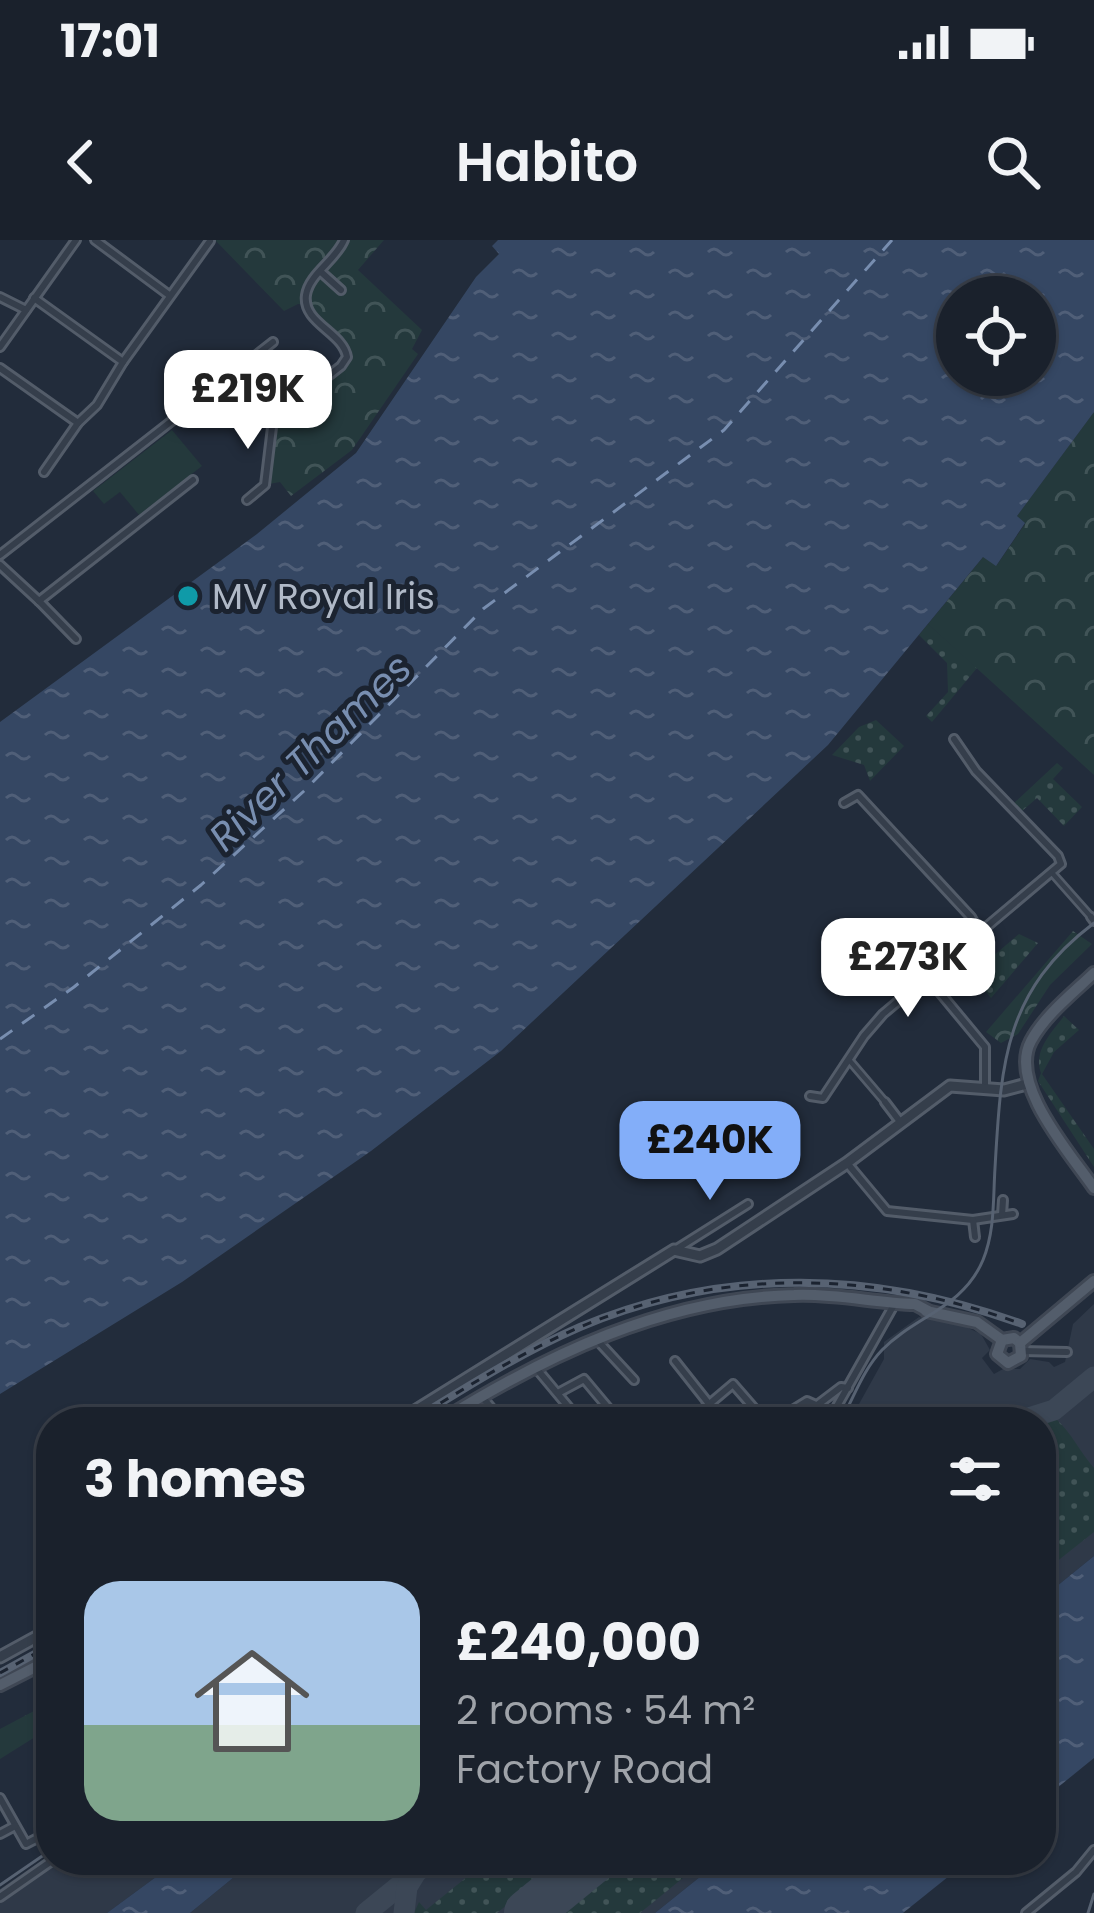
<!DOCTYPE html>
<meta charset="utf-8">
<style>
body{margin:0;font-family:Poppins,sans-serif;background:#232934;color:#f1f3f6;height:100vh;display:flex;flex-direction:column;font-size:45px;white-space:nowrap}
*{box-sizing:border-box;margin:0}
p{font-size:39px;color:#9fa3a9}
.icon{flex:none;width:66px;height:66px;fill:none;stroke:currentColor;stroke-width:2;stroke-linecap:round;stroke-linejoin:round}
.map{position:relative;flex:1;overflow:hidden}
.sheet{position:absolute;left:36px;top:1167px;width:1020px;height:468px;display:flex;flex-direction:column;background:#1a212c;border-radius:48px;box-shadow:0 3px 9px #0004,0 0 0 3px #383e48}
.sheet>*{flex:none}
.controls{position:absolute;left:936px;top:36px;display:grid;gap:24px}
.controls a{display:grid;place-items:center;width:120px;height:120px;border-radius:50%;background:#1a212c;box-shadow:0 3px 9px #0004,0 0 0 3px #383e48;font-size:60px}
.price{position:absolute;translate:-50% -102px;padding:0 27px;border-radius:24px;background:#fff;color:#222;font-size:39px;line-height:78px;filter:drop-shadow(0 3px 6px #0008)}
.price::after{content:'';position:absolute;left:50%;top:72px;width:36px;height:27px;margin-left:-18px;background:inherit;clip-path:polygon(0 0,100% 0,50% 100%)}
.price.on{background:#83aef9;color:#111}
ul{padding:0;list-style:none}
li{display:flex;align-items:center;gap:36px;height:300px;padding:0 48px}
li+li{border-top:3px solid #383e48}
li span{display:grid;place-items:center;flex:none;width:336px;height:240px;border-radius:36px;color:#555}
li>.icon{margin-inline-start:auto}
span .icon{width:144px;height:144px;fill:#fffc;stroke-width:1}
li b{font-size:51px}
h2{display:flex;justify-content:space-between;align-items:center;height:144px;padding:0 48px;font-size:51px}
.status{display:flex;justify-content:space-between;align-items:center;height:84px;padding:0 60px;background:#1a212c;direction:ltr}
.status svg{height:33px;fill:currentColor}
header{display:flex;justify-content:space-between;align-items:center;height:156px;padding:0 48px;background:#1a212c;font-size:54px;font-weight:600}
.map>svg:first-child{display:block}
.airport{fill:#2f3948}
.grass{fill:url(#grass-dots)}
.park{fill:url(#park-crowns)}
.pitch{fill:#24393c}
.water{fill:url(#water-ripples);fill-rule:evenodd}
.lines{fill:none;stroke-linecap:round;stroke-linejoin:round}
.ferry{stroke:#788eb0;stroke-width:3;stroke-dasharray:15 12;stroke-linecap:butt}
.taxiway{stroke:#3c4756;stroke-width:21}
.runway{stroke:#3c4756;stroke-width:48}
.pedestrian-casing{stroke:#535c69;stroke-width:10}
.minor-casing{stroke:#535c69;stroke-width:12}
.tertiary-casing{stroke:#535c69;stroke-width:15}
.primary-casing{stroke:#3f4754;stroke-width:16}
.pedestrian{stroke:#353e4b;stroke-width:4.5}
.minor{stroke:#353e4b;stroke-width:6}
.tertiary{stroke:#353e4b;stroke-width:9}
.primary{stroke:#535d6b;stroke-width:10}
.tram{stroke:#576272;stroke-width:3}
.rail-casing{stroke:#576272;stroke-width:8}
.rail{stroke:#1b2330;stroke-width:3;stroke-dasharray:9;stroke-linecap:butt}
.culture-dot{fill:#0f9aa8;stroke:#1b2330;stroke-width:4.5}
.labels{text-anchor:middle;stroke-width:10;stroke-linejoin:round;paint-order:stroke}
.poi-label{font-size:36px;fill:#b0b9c7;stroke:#1b2330;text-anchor:start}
.water-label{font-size:39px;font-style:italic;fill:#788eb0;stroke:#1b2330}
</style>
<div class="status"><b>17:01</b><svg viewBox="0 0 49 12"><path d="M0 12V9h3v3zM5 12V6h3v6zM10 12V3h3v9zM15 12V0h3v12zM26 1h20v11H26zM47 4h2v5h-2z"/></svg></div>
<header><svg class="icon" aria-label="back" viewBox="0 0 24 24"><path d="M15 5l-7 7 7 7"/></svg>Habito<svg class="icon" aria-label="search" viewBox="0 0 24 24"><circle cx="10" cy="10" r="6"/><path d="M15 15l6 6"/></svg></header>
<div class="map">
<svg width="1094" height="1673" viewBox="0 0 1094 1673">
<defs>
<pattern id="grass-dots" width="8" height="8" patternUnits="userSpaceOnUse" patternTransform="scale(3)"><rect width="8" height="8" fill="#24393c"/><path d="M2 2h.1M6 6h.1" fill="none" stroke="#415457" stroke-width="1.8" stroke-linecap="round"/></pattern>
<pattern id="park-crowns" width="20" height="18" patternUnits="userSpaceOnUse" patternTransform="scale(3)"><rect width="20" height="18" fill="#24393c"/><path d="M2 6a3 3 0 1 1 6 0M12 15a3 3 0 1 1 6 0" fill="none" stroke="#415457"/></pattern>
<pattern id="water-ripples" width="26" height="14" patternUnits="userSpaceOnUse" patternTransform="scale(3)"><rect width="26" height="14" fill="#354763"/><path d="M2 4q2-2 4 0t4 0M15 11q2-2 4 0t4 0" fill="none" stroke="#505f78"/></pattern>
</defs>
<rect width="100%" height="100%" fill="#222c3b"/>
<g class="airport">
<path d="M 1094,1064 L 1094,1316 L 1041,1359 L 1041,1182 L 849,1182 L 884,1119 L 884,1102 L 919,1077 L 962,1085 L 981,1094 L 990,1110 L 982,1118 L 994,1134 L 1003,1129 L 1020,1129 L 1030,1119 L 1049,1122 L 1054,1127 L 1065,1122 L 1073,1084 Z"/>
<path d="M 51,1614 L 51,1620 L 179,1620 L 107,1673 L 0,1673 L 0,1649 Z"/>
<path d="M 255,1620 L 721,1620 L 655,1673 L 190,1673 Z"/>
</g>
<g class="grass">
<path d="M 928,384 L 977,428 L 932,482 L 926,476 L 948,452 L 947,423 L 919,395 Z"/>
<path d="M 876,480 L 904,506 L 870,541 L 864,525 L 832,515 L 859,487 Z"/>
<path d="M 1057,523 L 1063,528 L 1053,539 L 1082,567 L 1064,586 L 1037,558 L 1022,571 L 1014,563 Z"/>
<path d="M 1019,694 L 1038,703 L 991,758 L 963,725 L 969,720 L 978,729 Z"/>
<path d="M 1064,776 L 1079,790 L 1054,812 L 1042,834 L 1094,909 L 1094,927 L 1038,841 L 1041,833 C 1033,811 1051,793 1064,776 Z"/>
<path d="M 1056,1179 C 1071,1192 1080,1212 1094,1228 L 1094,1292 L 1041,1334 L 1041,1183 Z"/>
<path d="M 488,1620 L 562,1620 L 497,1673 L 414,1673 L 419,1662 L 426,1670 Z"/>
<path d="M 624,1620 L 705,1620 L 640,1673 L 559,1673 Z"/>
</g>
<g class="park">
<path d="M 215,0 L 384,0 L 358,30 L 422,90 L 412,109 L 418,114 L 352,210 L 291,256 L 280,242 L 269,244 L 275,182 L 346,126 L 352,116 C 344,93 321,86 311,65 L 298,64 L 284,71 Z"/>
<path d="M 1094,172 L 1094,535 L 928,384 L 984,316 L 997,325 L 1025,284 L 1017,276 Z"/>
<path d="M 1073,691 L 1092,704 L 1050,745 L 1018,794 L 1001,803 L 986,792 Z"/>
<path d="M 49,1463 L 51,1487 L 0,1519 L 0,1489 Z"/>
</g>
<path class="pitch" d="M 172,190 L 202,226 L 139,275 L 120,252 L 104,264 L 93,251 Z"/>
<g class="water">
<path d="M 498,0 L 1094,0 L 1094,172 L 1017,276 L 1025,283 L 996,326 L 983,317 L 828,505 L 501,811 L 371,911 L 182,1042 L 0,1154 L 0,482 L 257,294 L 356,213 L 476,37 L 499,14 L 492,6 ZM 1035,57 L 1035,135 L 957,135 L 957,57 Z"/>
<path d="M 1094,1316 L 1094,1518 L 1041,1561 L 1041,1359 Z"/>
<path d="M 179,1620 L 255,1620 L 190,1673 L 107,1673 Z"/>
<path d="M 721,1620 L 969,1620 L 903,1673 L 655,1673 Z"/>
</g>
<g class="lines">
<path class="ferry" d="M 0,799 L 74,747 L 201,645 L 304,551 L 483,369 L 724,190 L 892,0"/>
<g class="taxiway">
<path d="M 1016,1182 L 1054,1170 L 1094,1137"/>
<path d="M 571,1638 L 581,1620"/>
<path d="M 366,1673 L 431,1620"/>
<path d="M 404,1673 L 407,1647 L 415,1634"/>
</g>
<path class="runway" d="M 528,1673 L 593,1620"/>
<g class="pedestrian-casing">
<g id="pedestrian">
<path d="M 1053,634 L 1091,677"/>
<path d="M 850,821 L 885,862"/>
</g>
</g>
<g class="minor-casing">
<g id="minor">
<path d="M 95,0 L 169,55"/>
<path d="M 321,32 L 341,50"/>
<path d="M 0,57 L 26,70"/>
<path d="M 34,58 L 123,122"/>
<path d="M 0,107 L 76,0"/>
<path d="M 0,128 L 78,183"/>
<path d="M 44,232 L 78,183 L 97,165 L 123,122 L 210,1"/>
<path d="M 247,260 L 265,245 L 273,179 L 341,126 L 347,117 C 343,92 302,83 306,55 C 309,34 336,20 344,0"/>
<path d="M 0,315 L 273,102"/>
<path d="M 0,325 L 39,361"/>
<path d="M 39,361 L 193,240"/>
<path d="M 39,361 L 76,399"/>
<path d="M 844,563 L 858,555 L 971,677 L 980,693"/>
<path d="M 1091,677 L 1094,681"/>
<path d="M 927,737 L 985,807 L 985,846"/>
<path d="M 810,856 L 823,858 L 864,796 L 883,774 L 1061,624 L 1058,616 L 976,531 L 954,499"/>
<path d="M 885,862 L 901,883"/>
<path d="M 847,923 L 887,971 L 973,980 L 1013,974"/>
<path d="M 1002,975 L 1003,960"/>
<path d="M 973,980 L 975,997"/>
<path d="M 675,1010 L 748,964"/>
<path d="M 597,1100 L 634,1140"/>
<path d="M 1022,1111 L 1067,1112"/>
<path d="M 675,1121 L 709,1164"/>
<path d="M 536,1128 L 581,1182"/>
<path d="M 558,1153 L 584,1139 L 620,1182"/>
<path d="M 483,1158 L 503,1182"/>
<path d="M 816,1166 L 841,1147 L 848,1148"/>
<path d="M 627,1182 L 633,1178"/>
<path d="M 688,1182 L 733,1144 L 766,1182"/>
<path d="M 773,1182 L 807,1161 L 836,1174"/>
<path d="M 828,1182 L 895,1063"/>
<path d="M 47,1522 L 51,1530"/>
<path d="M 0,1558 L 26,1604 L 51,1591"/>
<path d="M 0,1594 L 15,1586"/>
<path d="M 0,1657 L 53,1620"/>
<path d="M 1026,1673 L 1076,1632 L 1094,1610"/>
</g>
</g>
<g class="tertiary-casing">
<g id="tertiary">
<path d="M 397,1182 L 674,1010 L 700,1016 L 717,1009 L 847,923 L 950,846 L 1004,850 L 1027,844"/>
<path d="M 0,1417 L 51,1389"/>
</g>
</g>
<g class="primary-casing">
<g id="primary">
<path d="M 1094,733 C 1072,754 1045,775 1031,801 C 1008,844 1070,913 1094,948"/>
<path d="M 926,1071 L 977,1082 L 1002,1100 L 1014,1098 L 1020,1103"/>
<path d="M 1002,1100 L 997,1114 L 1008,1123 L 1021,1116 L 1020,1103"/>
<path d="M 1020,1103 L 1094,1041"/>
<path d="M 439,1182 C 546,1115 665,1058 794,1055 C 835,1053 875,1063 915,1064 L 928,1071"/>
<path d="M 0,1445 L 51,1419"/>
</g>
</g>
<use href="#pedestrian" class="pedestrian"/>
<use href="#minor" class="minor"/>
<use href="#tertiary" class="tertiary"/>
<use href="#primary" class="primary"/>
<g class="tram">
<path d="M 840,1182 C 854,1158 862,1131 882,1110 C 915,1076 963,1068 983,1020 C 995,991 993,959 995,928 C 1001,824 1004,751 1094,683"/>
<path d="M 0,1645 L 51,1610"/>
<path d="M 1088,1673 L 1094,1654"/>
</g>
<g class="rail-casing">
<g id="rail">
<path d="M 410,1182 C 465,1148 520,1113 580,1087 C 725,1026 876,1031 1022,1084"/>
<path d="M 0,1433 L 51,1405"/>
</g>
</g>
<use href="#rail" class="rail"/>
</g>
<circle class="culture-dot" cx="188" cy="356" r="12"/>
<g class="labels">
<g class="poi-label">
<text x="212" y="369">MV Royal Iris</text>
</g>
<g class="water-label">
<text transform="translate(310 512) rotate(-44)" y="14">River Thames</text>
</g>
</g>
</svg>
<div class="controls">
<a><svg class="icon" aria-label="locate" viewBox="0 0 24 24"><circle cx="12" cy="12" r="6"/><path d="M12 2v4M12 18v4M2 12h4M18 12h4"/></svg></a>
</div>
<b class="price" style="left:248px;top:212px">£219K</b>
<b class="price" style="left:908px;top:780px">£273K</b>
<b class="price on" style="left:710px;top:963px">£240K</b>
<section class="sheet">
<h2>3 homes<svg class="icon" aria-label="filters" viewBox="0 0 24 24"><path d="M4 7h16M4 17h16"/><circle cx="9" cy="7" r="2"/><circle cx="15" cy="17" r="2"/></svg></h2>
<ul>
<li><span style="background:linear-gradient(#a9c7e8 60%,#7fa58c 0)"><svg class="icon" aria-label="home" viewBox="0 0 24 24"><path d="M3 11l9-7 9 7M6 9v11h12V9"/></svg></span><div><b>£240,000</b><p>2 rooms · 54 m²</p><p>Factory Road</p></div></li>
</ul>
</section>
</div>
